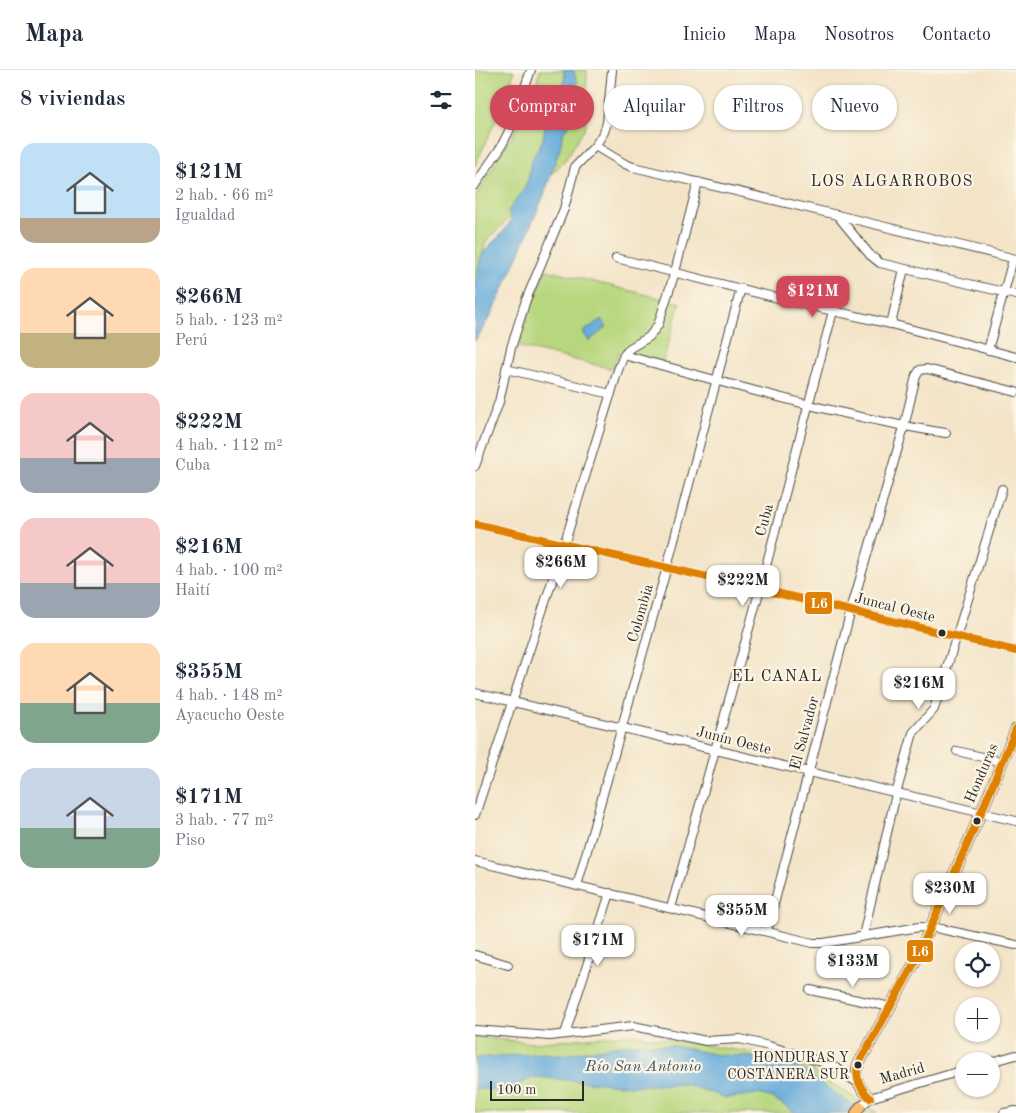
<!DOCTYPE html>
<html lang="es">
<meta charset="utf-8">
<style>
body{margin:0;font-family:"Old Standard TT",serif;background:#f2f2f3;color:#1f2937;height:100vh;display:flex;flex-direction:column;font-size:19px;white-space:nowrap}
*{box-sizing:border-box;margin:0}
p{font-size:16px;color:#747a83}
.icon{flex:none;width:28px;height:28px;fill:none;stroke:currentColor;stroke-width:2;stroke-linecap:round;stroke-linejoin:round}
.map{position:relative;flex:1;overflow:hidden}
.details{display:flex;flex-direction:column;background:#fff;width:475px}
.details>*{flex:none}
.top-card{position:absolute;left:15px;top:15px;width:450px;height:45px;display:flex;gap:10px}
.buttons{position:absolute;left:480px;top:872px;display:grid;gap:10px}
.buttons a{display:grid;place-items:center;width:45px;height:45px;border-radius:50%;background:#fff;box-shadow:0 1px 4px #0004;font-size:25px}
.scale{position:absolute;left:15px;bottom:12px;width:94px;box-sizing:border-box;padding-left:5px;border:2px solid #2b2b2b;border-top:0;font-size:14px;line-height:18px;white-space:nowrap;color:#2b2b2b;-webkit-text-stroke:4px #fcf5e5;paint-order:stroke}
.price{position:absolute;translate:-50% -42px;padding:0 11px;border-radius:10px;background:#fff;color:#222;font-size:16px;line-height:32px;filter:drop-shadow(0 1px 2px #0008)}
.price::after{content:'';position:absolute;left:50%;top:30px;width:15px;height:11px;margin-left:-8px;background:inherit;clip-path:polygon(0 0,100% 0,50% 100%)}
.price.current{background:#d1495b;color:#fff}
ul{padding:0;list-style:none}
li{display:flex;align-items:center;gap:15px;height:125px;padding:0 20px}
li span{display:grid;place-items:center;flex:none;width:140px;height:100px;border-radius:15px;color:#555}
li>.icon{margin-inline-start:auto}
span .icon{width:60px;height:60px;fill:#fffc;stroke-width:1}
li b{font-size:21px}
h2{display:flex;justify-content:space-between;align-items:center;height:60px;padding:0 20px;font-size:21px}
.chip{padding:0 18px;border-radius:22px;background:#fff;box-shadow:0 1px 4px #0004;font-size:18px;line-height:45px}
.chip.current{background:#d1495b;color:#fff}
header{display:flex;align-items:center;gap:30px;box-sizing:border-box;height:70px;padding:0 25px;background:#fff;border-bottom:1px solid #e0e1e3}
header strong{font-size:24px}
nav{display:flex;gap:28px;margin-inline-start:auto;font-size:18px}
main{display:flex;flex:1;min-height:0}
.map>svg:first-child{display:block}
.green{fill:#b7d77e;stroke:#718154}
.water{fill:#65abdb;stroke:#486b83}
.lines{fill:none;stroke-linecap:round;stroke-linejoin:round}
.minor-casing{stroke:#494742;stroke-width:10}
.major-casing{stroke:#494742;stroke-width:12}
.minor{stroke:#fff;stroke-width:8}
.major{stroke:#fcbd6e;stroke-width:10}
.bus-1-casing{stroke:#fcf5e5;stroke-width:11}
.bus-1{stroke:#df8106;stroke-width:8}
.bus-dot{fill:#2b2b2b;stroke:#fcf5e5;stroke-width:2}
.labels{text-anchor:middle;stroke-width:4.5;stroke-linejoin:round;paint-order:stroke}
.bus-label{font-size:14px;fill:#2b2b2b;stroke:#fcf5e5;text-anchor:end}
.street-label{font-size:15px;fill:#2b2b2b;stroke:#fcf5e5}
.neighbourhood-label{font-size:16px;letter-spacing:1px;fill:#2b2b2b;stroke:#fcf5e5}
.water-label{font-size:16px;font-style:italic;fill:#3f5869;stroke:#fcf5e5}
.line-badge{stroke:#fcf5e5;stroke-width:2}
.badge-label{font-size:14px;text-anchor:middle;font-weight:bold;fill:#fff}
</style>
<header>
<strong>Mapa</strong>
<nav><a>Inicio</a><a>Mapa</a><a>Nosotros</a><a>Contacto</a></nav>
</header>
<main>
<section class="details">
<h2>8 viviendas<svg class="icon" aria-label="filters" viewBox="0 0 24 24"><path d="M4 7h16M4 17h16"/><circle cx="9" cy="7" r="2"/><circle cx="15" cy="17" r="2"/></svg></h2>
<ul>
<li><span style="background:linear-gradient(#bfe0f5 75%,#b9a48a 0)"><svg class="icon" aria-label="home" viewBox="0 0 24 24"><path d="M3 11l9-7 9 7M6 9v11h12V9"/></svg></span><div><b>$121M</b><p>2 hab. · 66 m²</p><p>Igualdad</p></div></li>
<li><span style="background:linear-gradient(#ffd9b3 65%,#c2b280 0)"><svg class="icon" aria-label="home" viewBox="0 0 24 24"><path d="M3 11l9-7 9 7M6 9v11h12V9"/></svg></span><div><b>$266M</b><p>5 hab. · 123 m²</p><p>Perú</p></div></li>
<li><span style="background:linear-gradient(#f6c9c9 65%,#9aa5b1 0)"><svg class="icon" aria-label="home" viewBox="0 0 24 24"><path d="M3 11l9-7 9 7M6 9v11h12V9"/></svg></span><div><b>$222M</b><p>4 hab. · 112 m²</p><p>Cuba</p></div></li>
<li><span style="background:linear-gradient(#f6c9c9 65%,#9aa5b1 0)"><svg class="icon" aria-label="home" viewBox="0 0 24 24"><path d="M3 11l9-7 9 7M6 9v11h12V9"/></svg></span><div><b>$216M</b><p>4 hab. · 100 m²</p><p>Haití</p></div></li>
<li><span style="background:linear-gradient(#ffd9b3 60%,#7fa58c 0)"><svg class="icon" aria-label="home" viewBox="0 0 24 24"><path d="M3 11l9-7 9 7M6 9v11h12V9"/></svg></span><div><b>$355M</b><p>4 hab. · 148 m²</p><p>Ayacucho Oeste</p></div></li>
<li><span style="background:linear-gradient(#c9d6e8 60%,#7fa58c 0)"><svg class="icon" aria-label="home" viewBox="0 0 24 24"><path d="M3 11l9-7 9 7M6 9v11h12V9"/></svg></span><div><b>$171M</b><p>3 hab. · 77 m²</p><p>Piso</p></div></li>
</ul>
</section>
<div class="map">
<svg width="541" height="1043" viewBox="0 0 541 1043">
<rect width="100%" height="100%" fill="#fcf5e5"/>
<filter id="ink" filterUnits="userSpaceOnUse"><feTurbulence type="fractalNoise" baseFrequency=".02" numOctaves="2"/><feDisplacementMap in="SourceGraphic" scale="10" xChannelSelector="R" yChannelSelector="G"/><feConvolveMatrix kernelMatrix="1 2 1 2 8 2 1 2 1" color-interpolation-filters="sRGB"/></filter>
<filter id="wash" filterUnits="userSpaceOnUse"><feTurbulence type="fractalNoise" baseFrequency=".0096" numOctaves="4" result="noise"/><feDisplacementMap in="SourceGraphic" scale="20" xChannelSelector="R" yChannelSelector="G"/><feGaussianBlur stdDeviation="1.12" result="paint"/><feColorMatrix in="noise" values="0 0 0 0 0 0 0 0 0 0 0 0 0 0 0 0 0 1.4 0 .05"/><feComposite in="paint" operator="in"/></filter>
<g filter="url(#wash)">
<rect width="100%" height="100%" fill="#f3e4c7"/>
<g class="green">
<path d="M 0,0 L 39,0 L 34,20 L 0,96 Z"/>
<path d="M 65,0 L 112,0 L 111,56 L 91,89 L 10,173 L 0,219 L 0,127 L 55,36 Z"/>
<path d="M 71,200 L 205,233 L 188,292 L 145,280 L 138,299 L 41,276 Z"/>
<path d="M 156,964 L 319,989 L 402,1043 L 0,1043 L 0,967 L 59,973 Z"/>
</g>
<g class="water">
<path d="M 88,0 L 98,0 L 103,13 L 95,21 L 96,30 L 100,39 L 95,53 L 88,63 L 85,78 L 69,125 L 42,189 L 17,243 L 0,271 C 0,249 0,204 6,186 C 15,173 28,165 36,150 L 33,141 L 49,119 L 53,110 L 56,91 L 68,70 L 73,35 L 78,26 L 87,22 L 90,7 Z"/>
<path d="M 126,249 L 132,257 L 114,271 L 108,262 Z"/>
<path d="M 171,973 L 205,977 L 243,985 L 268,986 L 308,991 L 330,1001 L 361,1024 L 381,1037 L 388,1043 L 321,1043 L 298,1028 L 283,1024 L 252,1028 L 210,1014 L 156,1016 L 60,1007 L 30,1020 L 0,1019 L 0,988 L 70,983 L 87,985 L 152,974 Z"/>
</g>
</g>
<g filter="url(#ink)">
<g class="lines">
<g class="minor-casing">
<g id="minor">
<path d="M 120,76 L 150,94 L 158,97 L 362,145 L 395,185 L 405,193 L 541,225"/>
<path d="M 0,115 L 26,77 L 35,59 L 56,0"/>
<path d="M 362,145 L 541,189"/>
<path d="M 141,188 L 319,232 L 416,254 L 541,287"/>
<path d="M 416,254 L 429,199"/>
<path d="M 513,280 L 538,189"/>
<path d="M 149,285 C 255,314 362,346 471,363"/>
<path d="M 31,299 L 136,324"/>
<path d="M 0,396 L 24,332 L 36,278 L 51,230 L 89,139 L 100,97 L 120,76 L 129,62 L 132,53 L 137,0"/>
<path d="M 0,454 L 285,519 L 541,581"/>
<path d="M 0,623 L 541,751"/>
<path d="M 482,681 L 528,692"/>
<path d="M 0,745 L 89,475 L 143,300 L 149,285 L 155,278 L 174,267 L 183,255 L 200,202 L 223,112"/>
<path d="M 0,791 L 338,873 L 349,873 L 444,857 L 461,858 L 541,875"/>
<path d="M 102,816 L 192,497 L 266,218"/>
<path d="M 196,838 L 285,519 L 358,241"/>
<path d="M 292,861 L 376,540 L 429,357 L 441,306 L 445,300 L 452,299 L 541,322"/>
<path d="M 388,866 L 421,724 L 438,663 L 459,639 L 527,419"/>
<path d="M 0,885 L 33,895"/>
<path d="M 335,920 L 416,937"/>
<path d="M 0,960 L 75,966 L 158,956 L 231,971 L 265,969 L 294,976 L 350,993 L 361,998 L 383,1013"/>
<path d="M 90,964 L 135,823"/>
<path d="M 516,992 L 541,985"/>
<path d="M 385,1037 L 395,1028 L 489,1000"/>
<path d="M 529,1043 L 541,1041"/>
</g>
</g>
<g class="major-casing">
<g id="major">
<path d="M 395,1028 C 385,1018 379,1009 383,995 L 441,890 L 506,743 L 541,659"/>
<path d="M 381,1043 L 385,1037"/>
</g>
</g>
<use href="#minor" class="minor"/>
<use href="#major" class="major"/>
<g class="bus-1-casing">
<g id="bus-1">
<path d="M 0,454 L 285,519 L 541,581"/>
<path d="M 395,1028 C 385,1018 380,1009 383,995 L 441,890 L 506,743 L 541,659"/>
</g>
</g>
<use href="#bus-1" class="bus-1"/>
</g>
</g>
<g class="bus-dot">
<circle cx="467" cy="563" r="4.5"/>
<circle cx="502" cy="751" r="4.5"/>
<circle cx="383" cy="995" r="4.5"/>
</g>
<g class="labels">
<g class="bus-label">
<text x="374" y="992">HONDURAS Y<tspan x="374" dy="17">COSTANERA SUR</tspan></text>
</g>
<g class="street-label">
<text transform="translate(289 450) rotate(-75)" y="5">Cuba</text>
<text transform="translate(420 537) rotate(14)" y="5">Juncal Oeste</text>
<text transform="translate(165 543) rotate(-74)" y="5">Colombia</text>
<text transform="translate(329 663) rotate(-75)" y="5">El Salvador</text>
<text transform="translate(259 670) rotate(14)" y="5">Junín Oeste</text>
<text transform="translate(506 703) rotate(-67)" y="5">Honduras</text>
<text transform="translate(427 1003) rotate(-16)" y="5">Madrid</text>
</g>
<g class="neighbourhood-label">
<text x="417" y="116">LOS ALGARROBOS</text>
<text x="302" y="611">EL CANAL</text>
</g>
<g class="water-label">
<text x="168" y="1001">Río San Antonio</text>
</g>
</g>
<g class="line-badge">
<rect x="329" y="521" width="29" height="24" rx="5" fill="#df8106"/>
<rect x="431" y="869" width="28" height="24" rx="5" fill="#df8106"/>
</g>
<g class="badge-label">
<text x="344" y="538">L6</text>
<text x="445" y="886">L6</text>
</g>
</svg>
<div class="buttons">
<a><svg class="icon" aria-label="locate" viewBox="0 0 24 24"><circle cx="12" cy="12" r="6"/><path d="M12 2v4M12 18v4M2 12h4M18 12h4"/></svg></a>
<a>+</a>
<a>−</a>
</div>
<div class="scale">100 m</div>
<b class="price current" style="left:338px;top:248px">$121M</b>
<b class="price" style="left:86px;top:519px">$266M</b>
<b class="price" style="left:268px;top:537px">$222M</b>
<b class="price" style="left:444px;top:640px">$216M</b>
<b class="price" style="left:475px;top:845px">$230M</b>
<b class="price" style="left:267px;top:867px">$355M</b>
<b class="price" style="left:123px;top:897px">$171M</b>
<b class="price" style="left:378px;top:918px">$133M</b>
<div class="top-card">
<a class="chip current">Comprar</a>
<a class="chip">Alquilar</a>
<a class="chip">Filtros</a>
<a class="chip">Nuevo</a>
</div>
</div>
</main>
